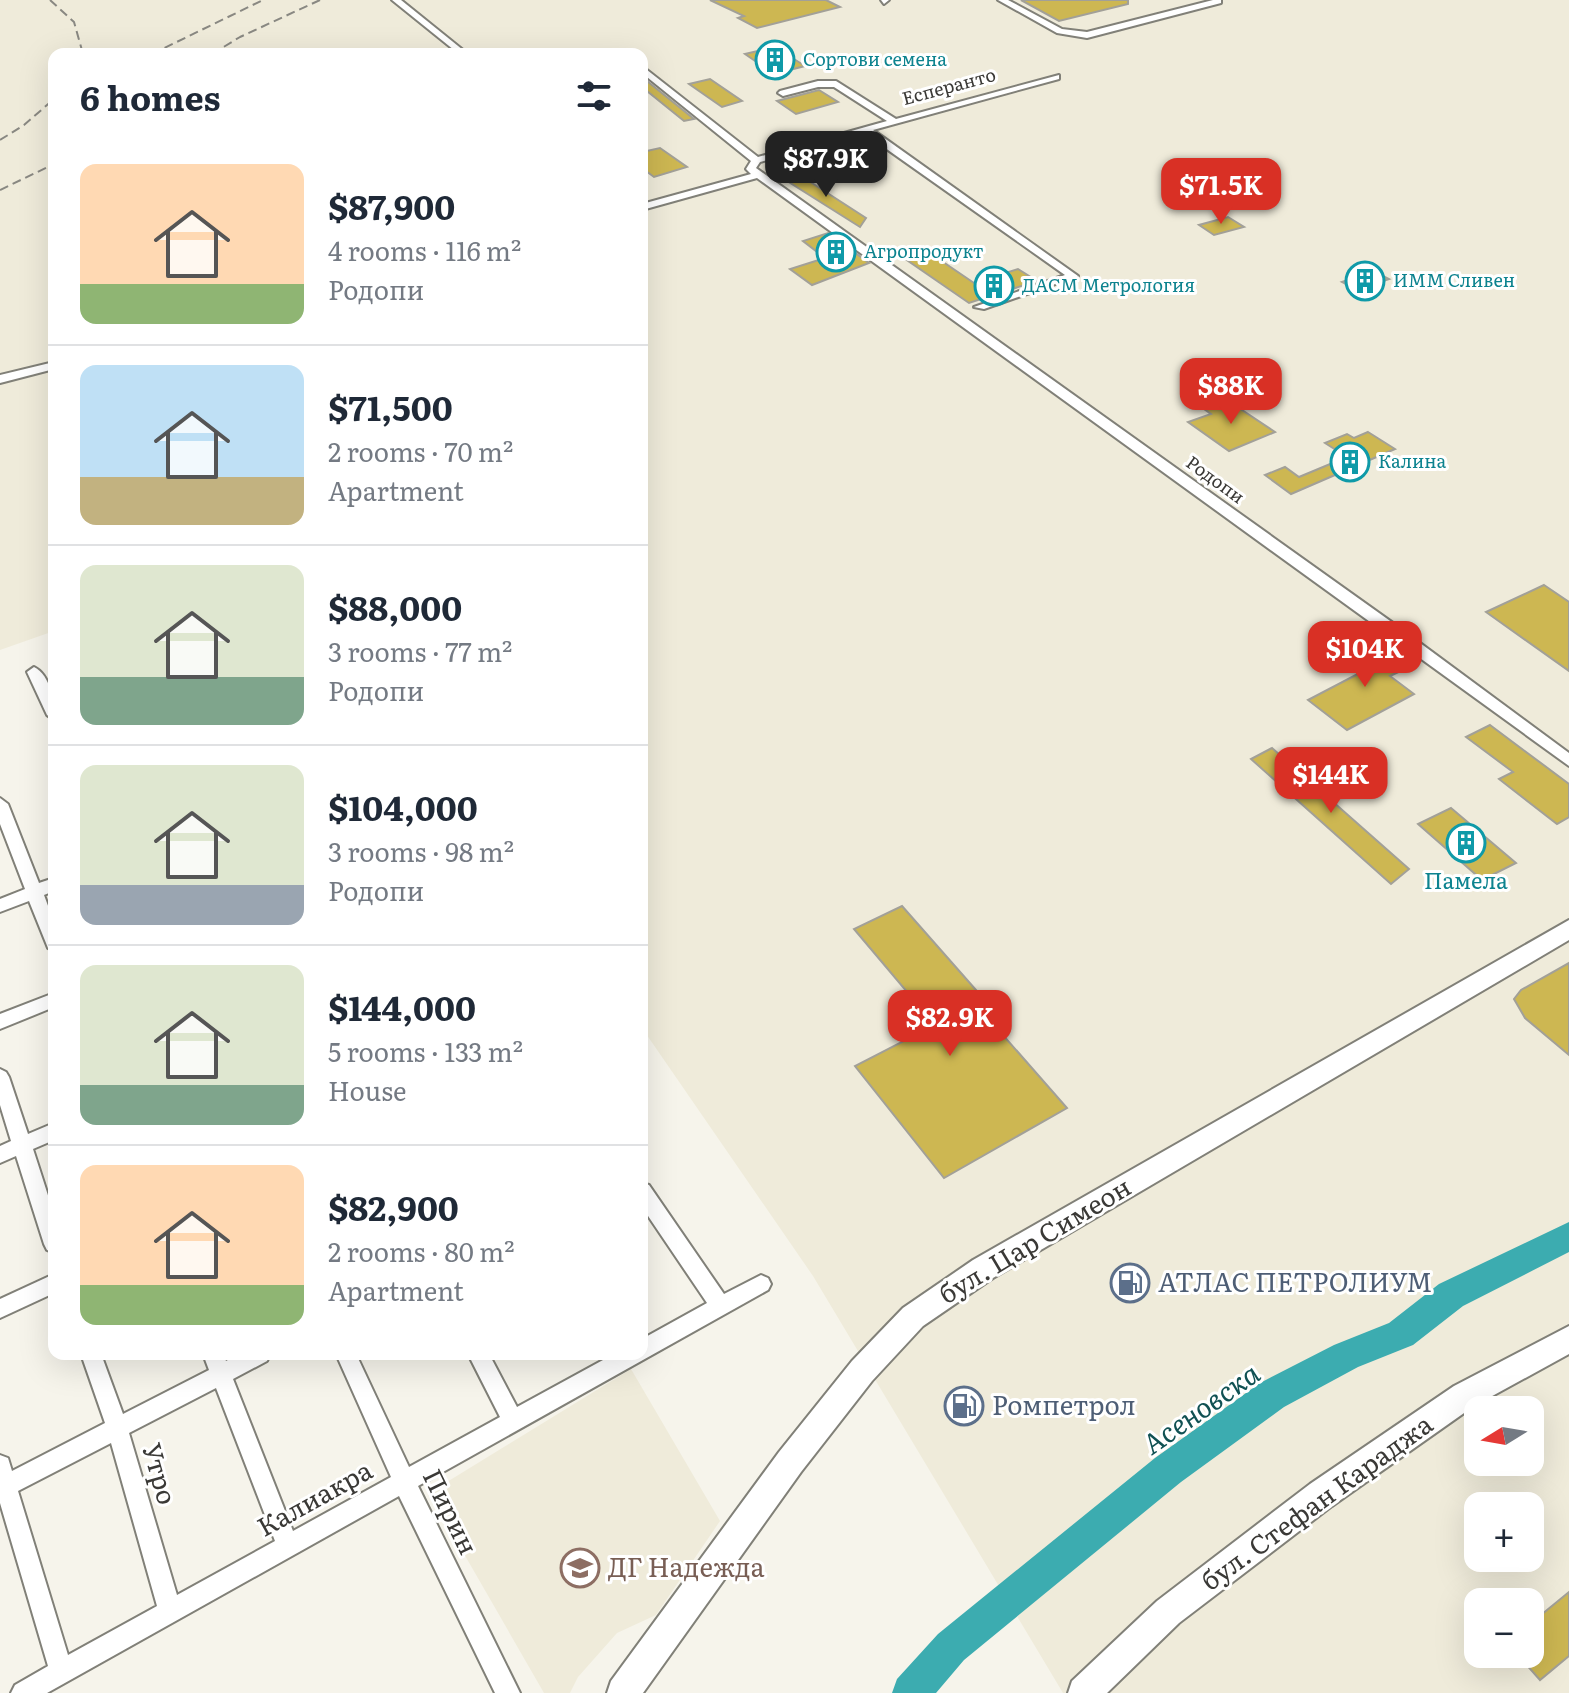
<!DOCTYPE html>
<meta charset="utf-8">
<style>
body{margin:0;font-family:Literata,serif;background:#f6f6f7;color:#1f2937;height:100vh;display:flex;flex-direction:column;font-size:30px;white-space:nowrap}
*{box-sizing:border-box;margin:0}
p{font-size:26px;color:#747a83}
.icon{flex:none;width:44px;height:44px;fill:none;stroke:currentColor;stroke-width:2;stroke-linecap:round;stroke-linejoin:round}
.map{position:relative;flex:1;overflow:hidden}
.drawer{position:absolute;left:48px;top:48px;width:600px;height:1312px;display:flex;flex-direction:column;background:#fff;border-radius:16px;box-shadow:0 8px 32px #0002}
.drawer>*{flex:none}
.needle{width:52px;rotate:259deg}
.buttons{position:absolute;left:1464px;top:1396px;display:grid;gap:16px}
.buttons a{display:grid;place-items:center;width:80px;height:80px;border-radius:16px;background:#fff;box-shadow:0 8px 32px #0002;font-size:40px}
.price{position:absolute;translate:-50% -68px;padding:0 18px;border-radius:16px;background:#d93025;color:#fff;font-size:26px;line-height:52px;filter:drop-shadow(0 2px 4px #0008)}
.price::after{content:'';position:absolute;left:50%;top:48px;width:24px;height:18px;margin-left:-12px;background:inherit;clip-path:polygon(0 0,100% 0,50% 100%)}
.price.active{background:#222;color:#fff}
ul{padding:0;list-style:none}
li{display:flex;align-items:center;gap:24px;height:200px;padding:0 32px}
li+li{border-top:2px solid #e0e1e3}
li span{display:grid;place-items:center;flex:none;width:224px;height:160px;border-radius:16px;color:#555}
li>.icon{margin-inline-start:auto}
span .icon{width:96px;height:96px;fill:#fffc;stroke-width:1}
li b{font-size:34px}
h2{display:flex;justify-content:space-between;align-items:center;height:96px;padding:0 32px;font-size:34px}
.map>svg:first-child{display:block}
.built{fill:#efebda;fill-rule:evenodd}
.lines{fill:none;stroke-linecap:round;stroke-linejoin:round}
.river{fill:#3cacb0;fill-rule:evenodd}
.building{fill:#cdb752;stroke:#a2a098;stroke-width:2}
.street-casing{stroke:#818078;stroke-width:4}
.secondary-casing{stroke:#818078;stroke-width:4}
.street{fill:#fff;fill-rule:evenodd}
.secondary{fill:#fff;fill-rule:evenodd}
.rail{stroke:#898882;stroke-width:2;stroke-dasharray:9 5;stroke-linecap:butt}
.labels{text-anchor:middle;stroke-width:6;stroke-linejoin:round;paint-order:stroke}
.far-culture-label{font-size:18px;fill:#0d838f;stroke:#fff;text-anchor:start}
.far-street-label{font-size:18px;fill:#3a3936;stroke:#fff}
.culture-label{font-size:22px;fill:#0d838f;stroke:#fff}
.near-street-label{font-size:26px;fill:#3a3936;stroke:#fff}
.near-service-label{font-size:26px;fill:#4e5e75;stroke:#fff;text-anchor:start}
.near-education-label{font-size:26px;fill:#785e54;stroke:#fff;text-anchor:start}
.near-water-label{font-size:28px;font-style:italic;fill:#105153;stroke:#fff}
</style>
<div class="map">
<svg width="1569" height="1693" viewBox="0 0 1569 1693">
<rect width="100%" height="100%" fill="#f6f4eb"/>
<g class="built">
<path d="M 0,0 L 1569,0 L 1569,1693 L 1063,1693 L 813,1276 L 642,1028 L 642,54 L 54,54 L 54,631 L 0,650 ZM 1478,1410 L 1530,1410 L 1530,1462 L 1478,1462 ZM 1478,1506 L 1530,1506 L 1530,1558 L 1478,1558 ZM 1478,1602 L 1530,1602 L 1530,1654 L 1478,1654 Z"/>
<path d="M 631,1369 L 720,1521 L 656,1615 L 617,1633 L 578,1677 L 570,1693 L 544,1693 L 429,1493 Z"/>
</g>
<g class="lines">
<path class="river" d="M 1569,1222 L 1569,1252 L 1463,1306 L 1413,1345 L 1358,1367 L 1284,1407 L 1181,1482 L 964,1660 L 936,1693 L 892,1693 L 897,1679 L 938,1634 L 1155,1458 L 1260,1383 L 1334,1345 L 1389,1323 L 1439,1284 Z"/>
</g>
<g class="building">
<path d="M 710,0 L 826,0 L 840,7 L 757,28 L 738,18 L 744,16 Z"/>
<path d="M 1021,0 L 1128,0 L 1128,4 L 1059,21 Z"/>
<path d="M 775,47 L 805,66 L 774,74 L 745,54 Z"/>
<path d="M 642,77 L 694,119 L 684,121 L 642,87 Z"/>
<path d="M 710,79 L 742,101 L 722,107 L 689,84 Z"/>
<path d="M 819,90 L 838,102 L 796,114 L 777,101 Z"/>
<path d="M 660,148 L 687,167 L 654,177 L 642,168 L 642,152 Z"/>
<path d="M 798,174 L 866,218 L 860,227 L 784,179 Z"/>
<path d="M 1228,217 L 1244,227 L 1214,235 L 1199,225 Z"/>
<path d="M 828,233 L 869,263 L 812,285 L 790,269 L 825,258 L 803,241 Z"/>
<path d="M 921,247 L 974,283 L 1018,269 L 1037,281 L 969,303 L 898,254 Z"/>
<path d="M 1373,271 L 1389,279 L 1357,290 L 1342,282 Z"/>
<path d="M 1227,400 L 1275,432 L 1229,451 L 1188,422 L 1211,414 L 1204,409 Z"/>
<path d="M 1368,432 L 1395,449 L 1291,494 L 1265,475 L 1285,467 L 1299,477 L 1347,457 L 1325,443 L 1347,434 L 1354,438 Z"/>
<path d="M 1544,585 L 1569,602 L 1569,671 L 1486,612 Z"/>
<path d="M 1373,640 L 1409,667 L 1390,676 L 1414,694 L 1347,730 L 1308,700 L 1375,665 L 1354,650 Z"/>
<path d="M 1490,725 L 1569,784 L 1569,817 L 1557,824 L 1499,779 L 1513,772 L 1466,737 Z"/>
<path d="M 1272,748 L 1409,869 L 1391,884 L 1251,759 Z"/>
<path d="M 1451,808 L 1516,863 L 1482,880 L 1418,824 Z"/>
<path d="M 902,906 L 983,998 L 974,1002 L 1067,1108 L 944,1178 L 855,1066 L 935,1025 L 854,929 Z"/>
<path d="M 1569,963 L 1569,1055 L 1525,1018 L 1514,999 L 1521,990 Z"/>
<path d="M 1569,1592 L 1569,1656 L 1540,1680 L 1517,1654 L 1530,1654 L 1530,1624 Z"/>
</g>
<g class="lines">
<g class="street-casing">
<g id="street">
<path d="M 392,0 L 401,0 L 468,54 L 459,54 Z"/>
<path d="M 881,0 L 889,0 L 884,4 Z"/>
<path d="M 998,0 L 1008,0 L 1062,29 L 1087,32 L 1213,0 L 1221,0 L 1221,3 L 1087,38 L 1057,33 Z"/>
<path d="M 642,66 L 758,157 L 887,121 L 834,87 L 818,87 L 783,96 L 778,93 L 780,91 L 818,81 L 836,81 L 896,119 L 1059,75 L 1059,79 L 873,130 L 1078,276 L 984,309 L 974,307 L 1065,275 L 864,133 L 760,162 L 756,168 L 1393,623 L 1569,753 L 1569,766 L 757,178 L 642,210 L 642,204 L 751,174 L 746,169 L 751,161 L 642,73 Z"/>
<path d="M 54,362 L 54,369 L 0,383 L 0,375 Z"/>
<path d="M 34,667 C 51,675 54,703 54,720 L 47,715 L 27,672 Z"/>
<path d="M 0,798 L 8,804 L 39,883 L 54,878 L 54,891 L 44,895 L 54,922 L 54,950 L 48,948 L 46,943 L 29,901 L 0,912 L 0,899 L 25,889 L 0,824 Z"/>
<path d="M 54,993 L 54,1007 L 0,1029 L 0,1014 Z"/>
<path d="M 0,1069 L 6,1072 L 9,1077 L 28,1134 L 54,1123 L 54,1140 L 33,1149 L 54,1214 L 54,1253 L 47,1250 L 44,1244 L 16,1156 L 0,1163 L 0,1146 L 11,1141 L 0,1105 Z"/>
<path d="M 642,1183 L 649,1185 L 724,1294 L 761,1275 L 768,1278 L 771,1284 L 768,1290 L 418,1486 L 520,1693 L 495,1693 L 399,1496 L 47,1693 L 11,1693 L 15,1685 L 48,1666 L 0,1503 L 0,1455 L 8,1458 L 12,1471 L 105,1423 L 81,1354 L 101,1354 L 123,1414 L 209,1370 L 203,1354 L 223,1354 L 226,1361 L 239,1354 L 270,1354 L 267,1361 L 233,1379 L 293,1531 L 391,1477 L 336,1354 L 356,1354 L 409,1467 L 500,1417 L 468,1354 L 489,1354 L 517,1407 L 614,1354 L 642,1354 L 642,1339 L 707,1303 L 642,1207 ZM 216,1388 L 275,1541 L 177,1595 L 129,1433 ZM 111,1443 L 157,1606 L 68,1655 L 18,1491 Z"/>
<path d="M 54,1274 L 54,1293 L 0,1318 L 0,1299 Z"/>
</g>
</g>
<g class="secondary-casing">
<g id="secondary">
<path d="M 1569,920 L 1569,940 L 993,1278 L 923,1326 L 872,1381 L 801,1472 L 643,1693 L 607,1693 L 611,1681 L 779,1452 L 852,1361 L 903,1308 L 973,1260 Z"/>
<path d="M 1569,1326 L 1569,1354 L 1474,1406 L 1332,1506 L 1179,1623 L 1107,1693 L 1068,1693 L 1072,1681 L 1157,1601 L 1310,1484 L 1454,1386 Z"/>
</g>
</g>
<use href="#street" class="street"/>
<use href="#secondary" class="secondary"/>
<g class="rail">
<path d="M 50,0 L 74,22 L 83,54"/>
<path d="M 152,54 L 263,0"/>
<path d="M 212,54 L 240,37 L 320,0"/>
<path d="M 0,140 L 24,125 L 54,99"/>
<path d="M 0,190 L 54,164"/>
</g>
</g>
<defs>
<g id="building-ring" transform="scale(2)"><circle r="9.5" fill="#fff" stroke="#0f9aa8" stroke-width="1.5"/><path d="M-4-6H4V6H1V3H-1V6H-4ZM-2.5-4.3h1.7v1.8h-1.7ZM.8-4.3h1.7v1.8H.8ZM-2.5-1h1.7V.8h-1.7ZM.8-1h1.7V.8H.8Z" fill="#0f9aa8"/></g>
<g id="fuel-ring" transform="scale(2)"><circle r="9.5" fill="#fff" stroke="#5c6f8a" stroke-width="1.5"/><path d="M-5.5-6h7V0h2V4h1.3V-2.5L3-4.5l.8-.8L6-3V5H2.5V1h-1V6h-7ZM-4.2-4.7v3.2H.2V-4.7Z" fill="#5c6f8a"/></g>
<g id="school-ring" transform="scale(2)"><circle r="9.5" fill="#fff" stroke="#8d6e63" stroke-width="1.5"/><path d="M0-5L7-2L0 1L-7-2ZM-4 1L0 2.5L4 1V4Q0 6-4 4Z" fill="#8d6e63"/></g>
</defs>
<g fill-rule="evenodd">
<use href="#building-ring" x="775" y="60"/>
<use href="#building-ring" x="836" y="252"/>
<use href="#building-ring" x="1365" y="281"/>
<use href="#building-ring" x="994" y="286"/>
<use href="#building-ring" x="1350" y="462"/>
<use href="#building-ring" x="1466" y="843"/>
<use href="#fuel-ring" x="1130" y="1283"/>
<use href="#fuel-ring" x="964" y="1406"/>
<use href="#school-ring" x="580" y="1568"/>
</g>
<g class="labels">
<g class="far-culture-label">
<text x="803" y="66">Сортови семена</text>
<text x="864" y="258">Агропродукт</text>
<text x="1393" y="287">ИММ Сливен</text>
<text x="1022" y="292">ДАСМ Метрология</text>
<text x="1378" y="468">Калина</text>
</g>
<g class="far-street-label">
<text transform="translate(949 87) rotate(-15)" y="6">Есперанто</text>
<text transform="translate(1215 480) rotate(36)" y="6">Родопи</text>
</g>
<g class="culture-label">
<text x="1466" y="889">Памела</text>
</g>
<g class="near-street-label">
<text transform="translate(1035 1241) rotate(-31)" y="9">бул. Цар Симеон</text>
<text transform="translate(159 1474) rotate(74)" y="9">Утро</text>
<text transform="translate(315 1499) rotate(-29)" y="9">Калиакра</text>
<text transform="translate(1317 1503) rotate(-36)" y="9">бул. Стефан Караджа</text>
<text transform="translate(450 1512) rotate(64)" y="9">Пирин</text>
</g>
<g class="near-service-label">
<text x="1158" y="1292">АТЛАС ПЕТРОЛИУМ</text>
<text x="992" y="1415">Ромпетрол</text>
</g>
<g class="near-education-label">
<text x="608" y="1577">ДГ Надежда</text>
</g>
<g class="near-water-label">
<text transform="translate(1201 1409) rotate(-35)" y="10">Асеновска</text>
</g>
</g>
</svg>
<div class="buttons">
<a><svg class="needle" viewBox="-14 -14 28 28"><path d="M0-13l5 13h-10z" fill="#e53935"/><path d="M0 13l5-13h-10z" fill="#747a83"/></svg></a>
<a>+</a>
<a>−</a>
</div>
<b class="price active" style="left:826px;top:199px">$87.9K</b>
<b class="price" style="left:1221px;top:226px">$71.5K</b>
<b class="price" style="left:1231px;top:426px">$88K</b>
<b class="price" style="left:1365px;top:689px">$104K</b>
<b class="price" style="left:1331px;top:815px">$144K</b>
<b class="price" style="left:950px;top:1058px">$82.9K</b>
<section class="drawer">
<h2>6 homes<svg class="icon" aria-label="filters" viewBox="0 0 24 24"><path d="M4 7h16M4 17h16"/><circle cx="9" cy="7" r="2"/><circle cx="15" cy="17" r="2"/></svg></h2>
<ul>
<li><span style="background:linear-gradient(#ffd9b3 75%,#8fb573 0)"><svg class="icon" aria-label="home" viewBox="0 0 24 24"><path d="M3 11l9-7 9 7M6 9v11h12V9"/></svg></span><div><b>$87,900</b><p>4 rooms · 116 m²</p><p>Родопи</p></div></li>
<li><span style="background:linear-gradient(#bfe0f5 70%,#c2b280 0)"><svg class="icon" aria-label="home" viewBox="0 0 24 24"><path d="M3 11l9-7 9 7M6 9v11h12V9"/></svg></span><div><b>$71,500</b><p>2 rooms · 70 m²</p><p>Apartment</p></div></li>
<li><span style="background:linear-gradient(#dfe7d0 70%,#7fa58c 0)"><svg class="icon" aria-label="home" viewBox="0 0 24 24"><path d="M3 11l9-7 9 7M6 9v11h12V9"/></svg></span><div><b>$88,000</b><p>3 rooms · 77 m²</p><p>Родопи</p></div></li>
<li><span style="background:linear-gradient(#dfe7d0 75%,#9aa5b1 0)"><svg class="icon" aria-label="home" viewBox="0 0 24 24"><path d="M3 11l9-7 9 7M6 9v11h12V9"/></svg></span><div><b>$104,000</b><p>3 rooms · 98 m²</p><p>Родопи</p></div></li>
<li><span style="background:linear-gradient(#dfe7d0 75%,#7fa58c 0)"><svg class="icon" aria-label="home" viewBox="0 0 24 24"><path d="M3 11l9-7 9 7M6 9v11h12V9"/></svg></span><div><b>$144,000</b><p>5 rooms · 133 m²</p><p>House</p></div></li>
<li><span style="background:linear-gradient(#ffd9b3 75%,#8fb573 0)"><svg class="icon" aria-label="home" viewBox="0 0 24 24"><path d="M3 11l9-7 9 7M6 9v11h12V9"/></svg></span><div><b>$82,900</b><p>2 rooms · 80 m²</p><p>Apartment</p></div></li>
</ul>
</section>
</div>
